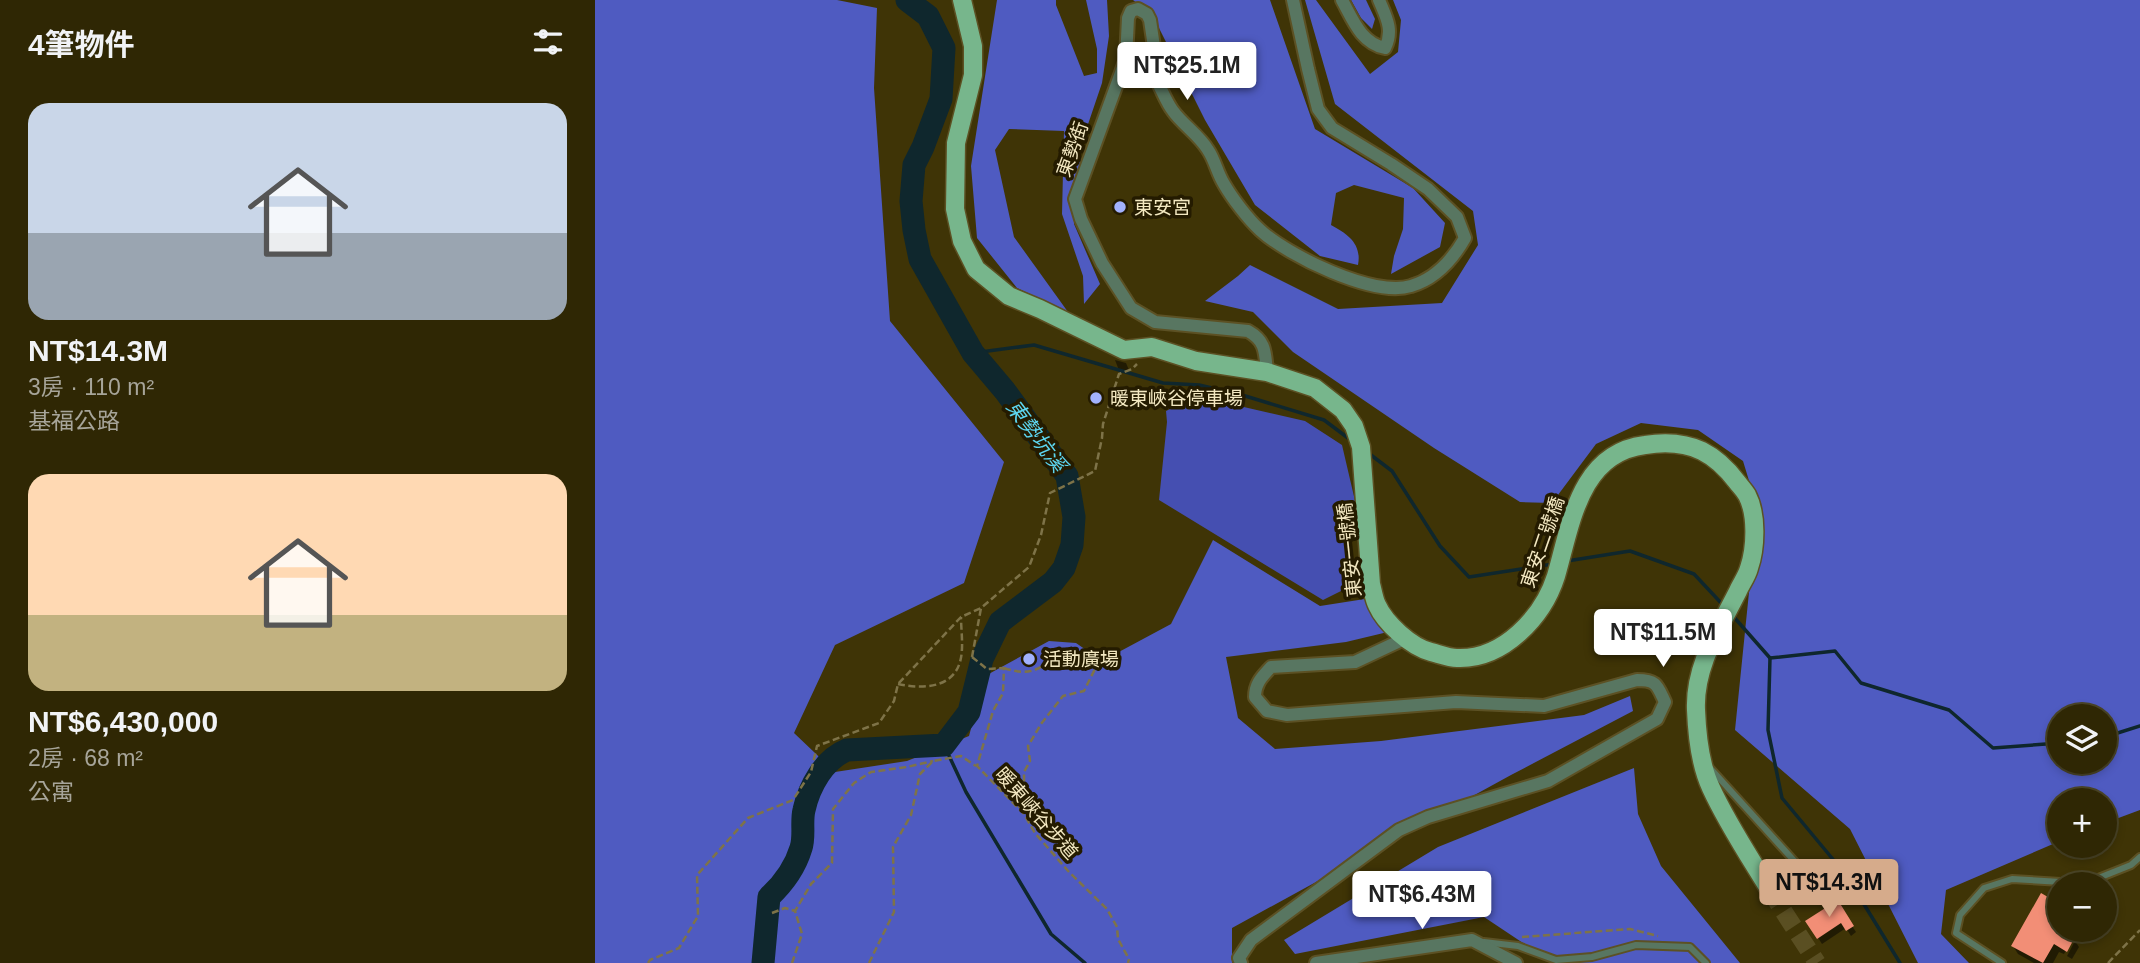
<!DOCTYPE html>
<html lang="zh-TW">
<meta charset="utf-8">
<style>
body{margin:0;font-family:Arial,"Noto Sans TC",sans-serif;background:#372f0e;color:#f1f3f6;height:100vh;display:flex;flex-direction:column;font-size:26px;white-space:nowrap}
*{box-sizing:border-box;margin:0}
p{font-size:23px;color:#a7a59a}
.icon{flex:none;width:38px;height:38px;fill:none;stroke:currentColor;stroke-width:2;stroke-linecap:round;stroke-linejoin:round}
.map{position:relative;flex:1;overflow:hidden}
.side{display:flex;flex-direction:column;background:#2f2704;width:595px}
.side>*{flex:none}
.buttons{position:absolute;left:1452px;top:704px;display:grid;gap:14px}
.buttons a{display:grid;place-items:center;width:70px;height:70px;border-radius:50%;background:#2f2704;box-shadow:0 4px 10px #0003,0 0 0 2px #4a4426;font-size:35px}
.price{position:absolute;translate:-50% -60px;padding:0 16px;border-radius:7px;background:#fff;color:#222;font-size:23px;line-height:46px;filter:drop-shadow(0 2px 4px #0008)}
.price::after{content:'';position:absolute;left:50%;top:42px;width:21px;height:16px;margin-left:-10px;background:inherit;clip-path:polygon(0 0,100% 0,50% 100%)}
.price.active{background:#d6ab8b;color:#111}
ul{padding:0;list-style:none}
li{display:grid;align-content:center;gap:14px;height:371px;padding:0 28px}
li span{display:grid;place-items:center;height:217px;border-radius:21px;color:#555}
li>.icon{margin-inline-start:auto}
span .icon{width:126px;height:126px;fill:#fffc;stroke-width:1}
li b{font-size:30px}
h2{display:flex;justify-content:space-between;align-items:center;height:84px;padding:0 28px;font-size:30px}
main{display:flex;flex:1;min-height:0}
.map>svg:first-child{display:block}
.green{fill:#454fb1}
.forest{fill:#4f5bc1;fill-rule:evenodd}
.shadow{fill:#0007}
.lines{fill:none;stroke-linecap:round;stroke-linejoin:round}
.stream{stroke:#0f272d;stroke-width:3.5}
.river{stroke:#0f272d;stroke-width:23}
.building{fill:#f28e76}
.primary-tunnel{stroke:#5a4f22;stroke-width:18;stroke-dasharray:18 9;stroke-linecap:butt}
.lane-casing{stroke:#5c5124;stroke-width:10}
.street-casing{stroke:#5c5124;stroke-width:16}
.primary-casing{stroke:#5c5124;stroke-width:21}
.path{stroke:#7e7348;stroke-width:2.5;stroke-dasharray:7 3.5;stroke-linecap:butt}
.lane{stroke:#587661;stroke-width:6}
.street{stroke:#587661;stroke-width:12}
.primary{stroke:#77b68c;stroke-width:18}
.poi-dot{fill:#a2b2fd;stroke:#241b00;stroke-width:2.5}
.labels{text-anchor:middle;stroke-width:7;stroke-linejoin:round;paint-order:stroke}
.street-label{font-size:19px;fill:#f3e8c1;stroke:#241b00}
.poi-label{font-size:19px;fill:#f3e8c1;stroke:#241b00;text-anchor:start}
.water-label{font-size:21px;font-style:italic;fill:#5dd6f0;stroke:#241b00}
</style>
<main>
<section class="side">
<h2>4筆物件<svg class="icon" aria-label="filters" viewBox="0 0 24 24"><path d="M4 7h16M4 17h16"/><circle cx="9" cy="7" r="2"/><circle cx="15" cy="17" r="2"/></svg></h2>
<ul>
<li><span style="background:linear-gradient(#c9d6e8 60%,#9aa5b1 0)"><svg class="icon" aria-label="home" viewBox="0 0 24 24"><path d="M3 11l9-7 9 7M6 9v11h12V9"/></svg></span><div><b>NT$14.3M</b><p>3房 · 110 m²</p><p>基福公路</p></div></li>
<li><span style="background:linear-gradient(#ffd9b3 65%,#c2b280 0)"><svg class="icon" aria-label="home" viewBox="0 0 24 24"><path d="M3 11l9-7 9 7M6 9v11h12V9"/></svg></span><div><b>NT$6,430,000</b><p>2房 · 68 m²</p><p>公寓</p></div></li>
</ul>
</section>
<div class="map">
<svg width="1545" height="963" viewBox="0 0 1545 963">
<rect width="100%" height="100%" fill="#3f3406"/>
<path class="green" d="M 601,396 L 710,421 L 747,445 L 761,505 L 750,589 L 728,600 L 564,500 L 572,422 L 571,411 Z"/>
<g class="forest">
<path d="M 0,0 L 242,0 L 282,8 L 279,88 L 295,321 L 409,462 L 369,583 L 240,645 L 199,733 L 240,772 L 312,761 L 374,736 L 390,676 L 454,641 L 481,643 L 507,661 L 576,624 L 618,540 L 725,606 L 789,596 L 797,631 L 751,642 L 631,657 L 643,718 L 680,749 L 786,741 L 989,715 L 1035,696 L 1038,711 L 916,775 L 637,928 L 637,963 L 0,963 Z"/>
<path d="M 402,0 L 461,0 L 461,5 L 489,76 L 502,73 L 502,49 L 491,0 L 512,0 L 514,36 L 507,83 L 487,142 L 479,224 L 505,284 L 489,304 L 488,276 L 467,214 L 469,131 L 414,129 L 400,150 L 419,237 L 473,312 L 422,288 L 382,238 L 376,166 Z"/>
<path d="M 538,0 L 675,0 L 720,129 L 818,188 L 850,223 L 845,247 L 796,274 L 799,256 L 808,229 L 809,198 L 759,185 L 741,193 L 736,225 C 753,234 767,244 763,265 L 725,256 L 660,205 L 610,120 L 558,16 Z"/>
<path d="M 710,0 L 721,0 L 775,74 L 803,52 L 806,20 L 798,0 L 1545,0 L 1545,810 L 1510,823 L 1510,800 L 1465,800 L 1465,841 L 1351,890 L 1346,934 L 1374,963 L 1323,963 L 1255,829 L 1140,730 L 1159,543 L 1159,497 L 1148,461 L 1103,430 L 1046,423 L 1001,444 L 957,503 L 925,502 L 839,448 L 698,352 L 658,312 L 610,301 L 643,276 L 655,265 L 743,309 L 847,303 L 883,245 L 878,211 L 740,104 ZM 1465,716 L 1510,716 L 1510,761 L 1465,761 Z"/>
<path d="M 756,0 L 771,0 L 780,19 L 777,29 L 766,18 Z"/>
<path d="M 1039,768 L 1043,814 L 1066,866 L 1145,963 L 958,963 L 889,917 L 700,954 L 689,940 L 843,847 Z"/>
</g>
<g class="shadow">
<path d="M 520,360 L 531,363 L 534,370 L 525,373 Z"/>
<path d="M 1240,900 L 1261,932 L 1256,936 L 1251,928 L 1227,944 L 1213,922 L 1237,906 Z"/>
<path d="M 1465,929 L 1478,929 L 1474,936 L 1480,941 L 1476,941 L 1469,954 L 1464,952 L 1458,963 L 1439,963 L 1423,954 L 1418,946 Z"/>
<path d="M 1480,941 L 1484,947 L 1477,959 L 1472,956 Z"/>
</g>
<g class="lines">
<g class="stream">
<path d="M 378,353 L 439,345 L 568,383 L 604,385 L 647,395 L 729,420 L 757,441"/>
<path d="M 772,452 L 797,471 L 845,546 L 874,577 L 958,564"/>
<path d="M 972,561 L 1035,551 L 1099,574 L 1128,605"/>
<path d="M 1138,616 L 1175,658 L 1240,651 L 1266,683 L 1354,710 L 1398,748 L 1465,743"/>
<path d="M 1175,658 L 1173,730 L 1187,798 L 1251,875 L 1305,963"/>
<path d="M 1510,737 L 1545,726"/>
<path d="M 349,745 L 371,792 L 456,934 L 490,963"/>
</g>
<path class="river" d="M 168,963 L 174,897 C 189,883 200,868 206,848 C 210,836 206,822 209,810 C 214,787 229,759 252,750 L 349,745 L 374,712 L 387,659 L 405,622 L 458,582 L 469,568 L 477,545 L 479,517 L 472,476 L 410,391 L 378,353 L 325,259 L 319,230 L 316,201 L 319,165 L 328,147 L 346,99 L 349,48 L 333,16 L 312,0"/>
</g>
<g class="building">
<path d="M 1446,893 L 1465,904 L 1465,929 L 1480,937 L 1472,952 L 1459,944 L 1448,963 L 1416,946 Z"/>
<path d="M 1241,897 L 1259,926 L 1251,931 L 1246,923 L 1222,939 L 1210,921 L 1235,905 L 1233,902 Z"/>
</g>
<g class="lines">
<path class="primary-tunnel" d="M 1174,889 L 1222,963"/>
<g class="lane-casing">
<g id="lane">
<path d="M 1115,768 L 1231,896"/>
<path d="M 889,942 L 923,946 L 961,960 L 997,957 L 1041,945 L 1095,947 L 1111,963"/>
<path d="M 1407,963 L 1361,933 L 1365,915 L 1389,888 L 1417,879 L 1466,882 L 1501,879 L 1536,865 L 1545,857"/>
</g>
</g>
<g class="street-casing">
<g id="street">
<path d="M 747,0 C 758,20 766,43 790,48 C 799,30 791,17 784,0"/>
<path d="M 672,372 C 670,352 671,341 653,331 L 560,322 L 536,308 L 507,263 L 486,219 L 480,199 L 531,59 L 533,18 L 536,11 L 543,9 L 552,14 L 555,20 L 565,87 C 569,95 572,103 578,111 C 588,125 604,135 613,150 C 620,160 622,173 629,184 C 637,198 653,219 665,230 C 692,255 779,298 816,286 C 840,279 858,259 870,238 L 862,217 L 833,189 L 796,164 L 737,128 L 723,109 L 713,69 L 698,0"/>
<path d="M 646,963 L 644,958 L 656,940 L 804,830 L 833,817 L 953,781 L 1062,719 L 1070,702 C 1062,685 1062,680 1042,680 L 949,706 L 861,702 L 692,715 L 672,711 L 660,697 C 660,683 667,677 676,667 L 760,662 L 809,639"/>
<path d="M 721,963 L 877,940 L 921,963"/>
</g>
</g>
<g class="primary-casing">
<path id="primary" d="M 367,0 L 378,46 L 378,75 L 361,143 L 360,209 L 367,241 L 381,269 L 414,296 L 445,309 L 529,350 L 557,347 L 601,361 L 672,372 L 720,388 L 748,410 L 759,426 L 766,447 L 776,584 C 778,591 779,599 782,605 C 790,623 816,647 836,652 C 844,654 854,658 862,658 C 908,660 948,617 961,576 C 976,525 984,453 1050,445 C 1069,442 1088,442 1107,451 C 1121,458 1133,470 1142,482 C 1145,486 1149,490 1152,495 C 1162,514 1161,547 1154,568 C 1152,576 1146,584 1143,591 C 1124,629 1099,666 1101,710 C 1102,735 1105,765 1116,788 C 1132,823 1154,856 1174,889"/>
</g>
<g class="path">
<path d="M 377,657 L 392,669 L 409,668 L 408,693 L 398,711 L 382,766 L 429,814 L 440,833 L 474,872 L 512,909 L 522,927 L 523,939 L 534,959 L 533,963"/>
<path d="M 377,657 L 386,608 L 434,567 L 446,535 L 455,493 L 500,471 L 507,438 L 508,424 L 524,374 L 537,369 L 542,364"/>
<path d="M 409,668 C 435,677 446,669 466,652 L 480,655 L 501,667 L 489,691 L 468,696 L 446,724 L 433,746 L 435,761 L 429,772 L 429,785 L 424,808"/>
<path d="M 303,684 C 326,689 357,689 365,662 C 369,648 366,631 366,617"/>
<path d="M 177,913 L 190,908 L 200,911"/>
<path d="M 927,937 L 1035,929 L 1063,936"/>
<path d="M 53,963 L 55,960 L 84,948 L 103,916 L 102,875 L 153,818 L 198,800 L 216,772 L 222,746 L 284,723 L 299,701 L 303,684 L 366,617 L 386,608"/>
<path d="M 197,963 L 207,934 L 200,911 L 216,884 L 237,863 L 238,809 L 259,783 L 276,772 L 312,767 L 338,761"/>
<path d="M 274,963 L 299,912 L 298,847 L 316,815 L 325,774 L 338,761 L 366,756 L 381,766"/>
<path d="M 1513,963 L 1545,930"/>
</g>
<use href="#lane" class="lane"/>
<use href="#street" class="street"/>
<use href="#primary" class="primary"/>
</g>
<g class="poi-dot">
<circle cx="525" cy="207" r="7"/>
<circle cx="501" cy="398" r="7"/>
<circle cx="434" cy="659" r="7"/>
</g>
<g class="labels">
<g class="street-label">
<text transform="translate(477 149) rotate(-70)" y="7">東勢街</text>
<text transform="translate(947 542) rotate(-71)" y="7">東安二號橋</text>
<text transform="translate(754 550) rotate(-96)" y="7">東安一號橋</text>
<text transform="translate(442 813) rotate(49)" y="7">暖東峽谷步道</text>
</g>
<g class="poi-label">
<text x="539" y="214">東安宮</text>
<text x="515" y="405">暖東峽谷停車場</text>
<text x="448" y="666">活動廣場</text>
</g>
<g class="water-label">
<text transform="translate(441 436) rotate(53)" y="7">東勢坑溪</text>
</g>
</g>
</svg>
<div class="buttons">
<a><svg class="icon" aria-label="layers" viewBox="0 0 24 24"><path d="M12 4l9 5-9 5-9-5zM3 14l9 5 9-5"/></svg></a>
<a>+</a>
<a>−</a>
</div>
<b class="price" style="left:592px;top:102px">NT$25.1M</b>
<b class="price" style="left:1068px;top:669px">NT$11.5M</b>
<b class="price active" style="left:1234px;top:919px">NT$14.3M</b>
<b class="price" style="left:827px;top:931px">NT$6.43M</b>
</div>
</main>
